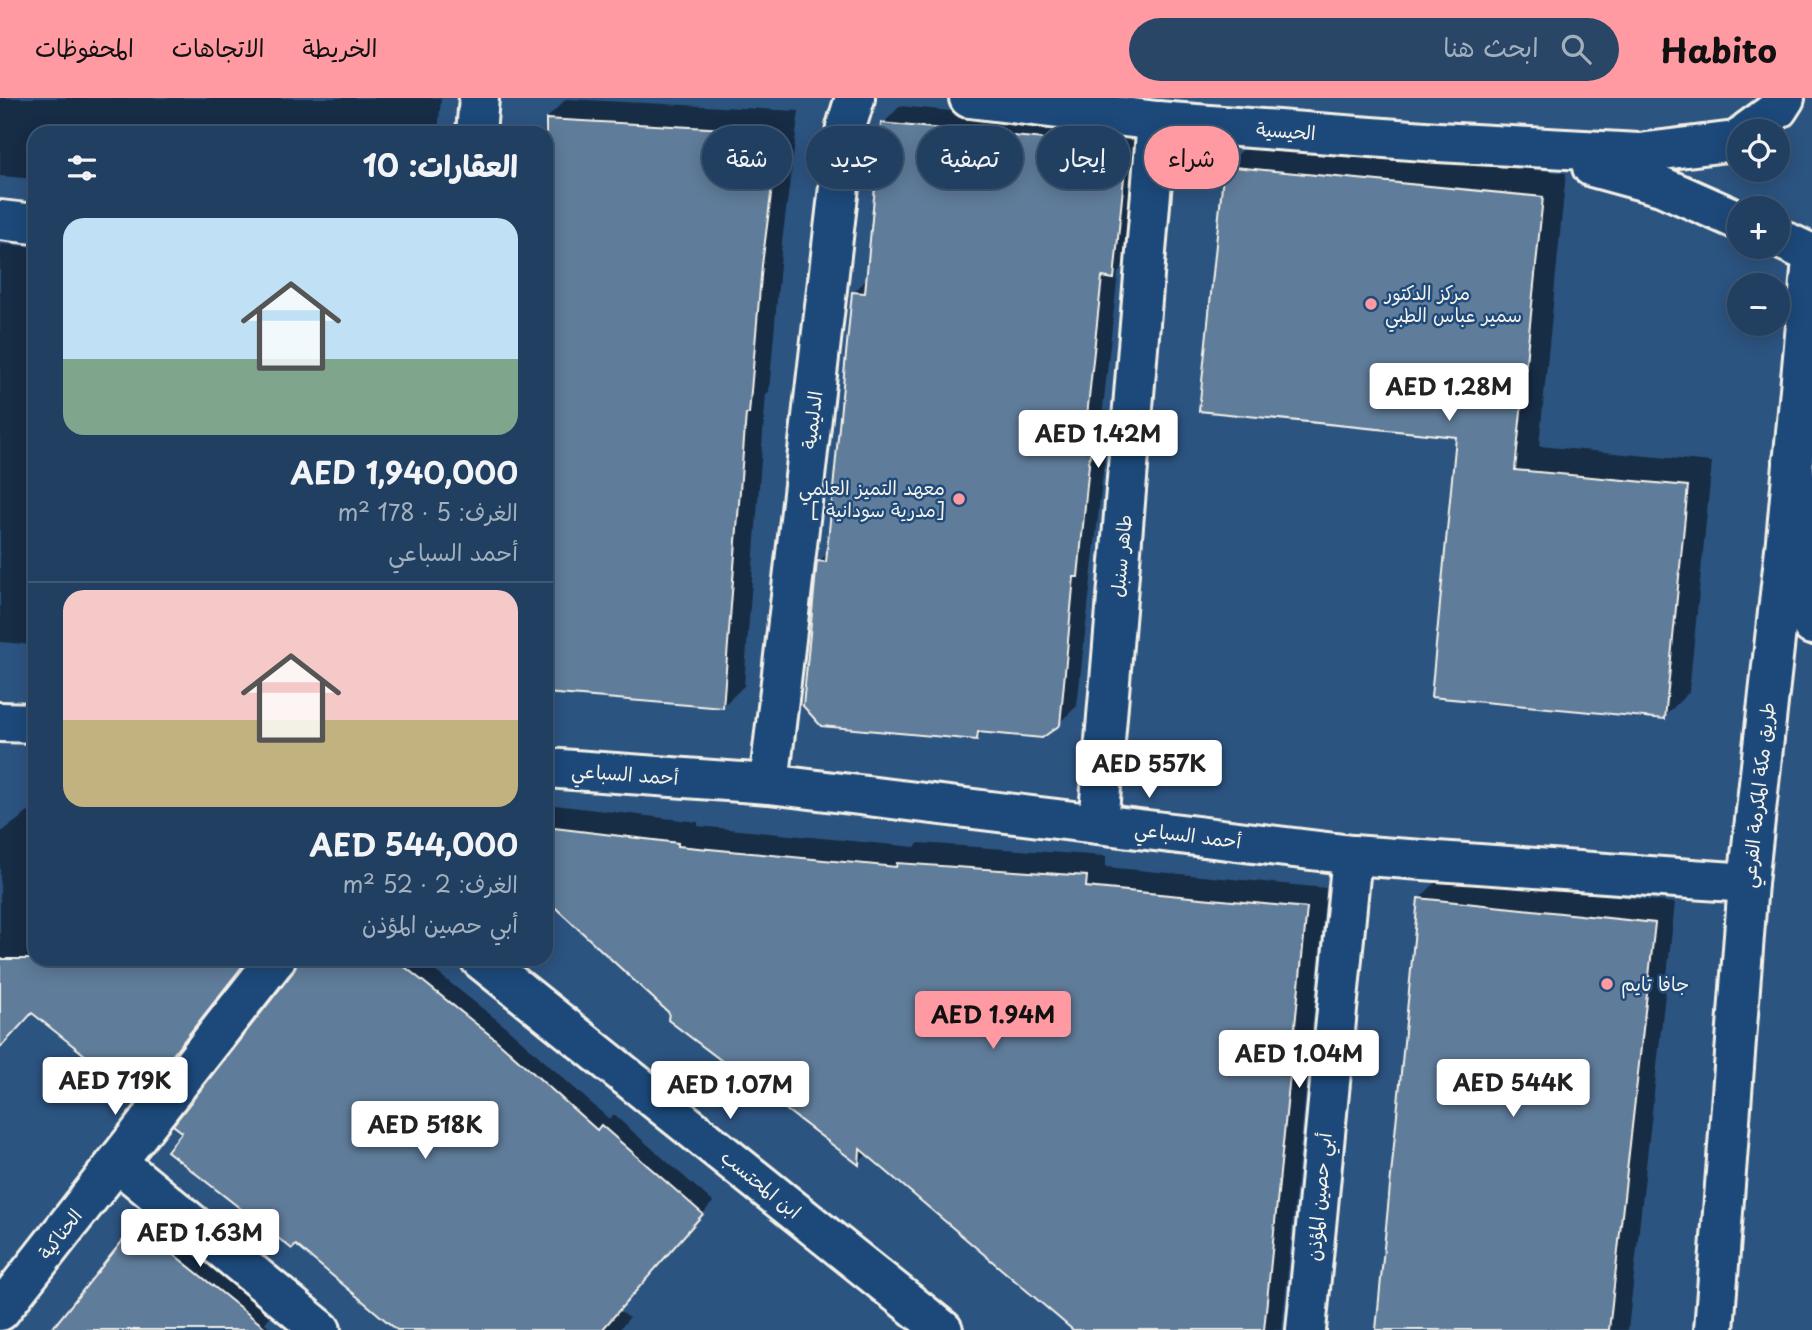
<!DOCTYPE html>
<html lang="ar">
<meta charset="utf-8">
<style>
body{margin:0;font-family:"Playpen Sans","Playpen Sans Arabic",sans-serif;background:#294667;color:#f1f3f6;direction:rtl;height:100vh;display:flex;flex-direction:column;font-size:26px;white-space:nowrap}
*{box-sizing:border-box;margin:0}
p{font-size:23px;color:#a2afbd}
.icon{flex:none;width:38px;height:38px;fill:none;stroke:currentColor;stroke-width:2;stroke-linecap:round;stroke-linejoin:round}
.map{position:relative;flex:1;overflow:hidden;direction:ltr}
.side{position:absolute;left:28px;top:28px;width:525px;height:840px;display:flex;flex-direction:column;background:#213f61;border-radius:21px;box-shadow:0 4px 18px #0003,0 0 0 2px #3e5876;direction:rtl}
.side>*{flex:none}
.hud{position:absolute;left:574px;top:28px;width:665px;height:63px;direction:rtl;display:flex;gap:14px}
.controls{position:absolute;left:1727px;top:21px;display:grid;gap:14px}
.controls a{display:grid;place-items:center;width:63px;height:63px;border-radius:50%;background:#213f61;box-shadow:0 4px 18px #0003,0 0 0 2px #3e5876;font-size:35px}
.price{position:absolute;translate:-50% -60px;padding:0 16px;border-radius:7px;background:#fff;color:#222;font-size:23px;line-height:46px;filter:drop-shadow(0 2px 4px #0008)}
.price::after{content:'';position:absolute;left:50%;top:42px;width:21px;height:16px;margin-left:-10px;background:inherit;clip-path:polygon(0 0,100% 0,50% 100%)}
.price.active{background:#ff9aa2;color:#111}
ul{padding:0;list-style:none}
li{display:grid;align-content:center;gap:14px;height:371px;padding:0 35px}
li+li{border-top:2px solid #3e5876}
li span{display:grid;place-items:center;height:217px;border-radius:21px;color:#555}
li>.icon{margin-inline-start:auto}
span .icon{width:126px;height:126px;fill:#fffc;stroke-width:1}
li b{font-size:30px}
h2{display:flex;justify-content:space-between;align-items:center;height:84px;padding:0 35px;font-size:30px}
.tag{padding:0 24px;border-radius:32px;background:#213f61;box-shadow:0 4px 18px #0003,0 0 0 2px #3e5876;font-size:24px;line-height:63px}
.tag.active{background:#ff9aa2;color:#111}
header{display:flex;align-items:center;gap:42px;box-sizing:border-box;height:98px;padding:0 35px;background:#ff9aa2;color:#111}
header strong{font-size:33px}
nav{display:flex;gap:38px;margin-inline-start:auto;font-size:24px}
.search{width:490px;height:63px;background:#294667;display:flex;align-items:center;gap:18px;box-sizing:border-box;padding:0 24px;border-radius:38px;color:#a2afbd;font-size:26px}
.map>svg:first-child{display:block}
.shadow{fill:#0007}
.building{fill:#5e7b9a;stroke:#f4f1e8;stroke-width:2}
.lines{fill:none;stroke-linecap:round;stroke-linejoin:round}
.minor-casing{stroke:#f4f1e8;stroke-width:44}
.major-casing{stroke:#f4f1e8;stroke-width:44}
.highway-casing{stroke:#f4f1e8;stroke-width:44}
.minor{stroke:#1f4a7a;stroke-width:38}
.major{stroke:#1f4a7a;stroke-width:38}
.highway{stroke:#1f4a7a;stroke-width:38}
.poi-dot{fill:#ff9aa2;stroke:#1f4a7a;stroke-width:2.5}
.labels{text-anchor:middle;stroke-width:5;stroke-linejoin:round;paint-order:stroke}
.street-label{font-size:19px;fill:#f4f1e8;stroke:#1f4a7a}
.poi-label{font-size:19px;fill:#f4f1e8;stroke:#1f4a7a;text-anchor:start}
</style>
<header>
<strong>Habito</strong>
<div class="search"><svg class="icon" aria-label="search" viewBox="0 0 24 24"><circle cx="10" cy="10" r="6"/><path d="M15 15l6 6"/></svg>ابحث هنا</div>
<nav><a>الخريطة</a><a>الاتجاهات</a><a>المحفوظات</a></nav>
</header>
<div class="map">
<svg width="1812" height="1232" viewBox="0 0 1812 1232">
<rect width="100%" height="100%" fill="#2c5481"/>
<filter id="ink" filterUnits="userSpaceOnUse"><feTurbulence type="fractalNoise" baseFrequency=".0143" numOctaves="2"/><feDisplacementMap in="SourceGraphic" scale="14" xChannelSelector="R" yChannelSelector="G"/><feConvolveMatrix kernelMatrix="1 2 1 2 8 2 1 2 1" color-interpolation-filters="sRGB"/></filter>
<g filter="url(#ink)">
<g class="shadow">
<path d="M 0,0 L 441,0 L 438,35 L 35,35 L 35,81 L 0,78 Z"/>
<path d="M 566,1 L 799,13 L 782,144 L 769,294 L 766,296 L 744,588 L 722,609 L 546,593 L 544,35 L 545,22 Z"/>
<path d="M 900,8 L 1144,32 L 1131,161 L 1118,175 L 1101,328 L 1108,329 L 1077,608 L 1058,626 L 984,633 L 977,640 L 819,464 L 828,454 L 854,194 L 868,180 L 883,26 Z"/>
<path d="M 1251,44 L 1566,75 L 1539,348 L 1712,364 L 1689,594 L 1664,619 L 1458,337 L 1226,68 Z"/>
<path d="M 0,146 L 35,149 L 35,547 L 0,544 Z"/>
<path d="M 546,706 L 698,724 L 698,728 L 915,749 L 919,745 L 1106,758 L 1106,769 L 1326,790 L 1282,1232 L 1090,1232 L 868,1055 L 858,1065 L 671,914 L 546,798 Z"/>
<path d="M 35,709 L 35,861 L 249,861 L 139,998 L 33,913 L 0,949 L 0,735 Z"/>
<path d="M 1441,779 L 1675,805 L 1628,1232 L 1377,1232 L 1420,800 Z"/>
<path d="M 299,861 L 420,861 L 506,929 L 609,1021 L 614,1017 L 713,1104 L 619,1212 L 629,1220 L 619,1232 L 399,1232 L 295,875 Z"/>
<path d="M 148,1116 L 272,1216 L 265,1225 L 273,1232 L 53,1232 Z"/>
</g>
<g class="building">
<path d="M 546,21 L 779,34 L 762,167 L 749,316 L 746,316 L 723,610 L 546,595 Z"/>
<path d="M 881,25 L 1127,49 L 1114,181 L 1102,179 L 1084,346 L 1091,346 L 1078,479 L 1074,479 L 1060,627 L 1042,640 L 978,634 L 977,642 L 821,628 L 803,608 L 817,463 L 826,464 L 852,194 L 865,195 Z"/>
<path d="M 1224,68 L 1543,99 L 1515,372 L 1688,388 L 1665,621 L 1431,599 L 1456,339 L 1199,313 Z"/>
<path d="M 546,729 L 678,745 L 678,748 L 896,769 L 897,765 L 1087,778 L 1086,789 L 1307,810 L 1264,1232 L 1073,1232 L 860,1051 L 859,1067 L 668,922 L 669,915 L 546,801 Z"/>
<path d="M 1418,800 L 1655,825 L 1609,1232 L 1376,1232 Z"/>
<path d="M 0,861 L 248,861 L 139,1000 L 32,915 L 0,950 Z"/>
<path d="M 297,861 L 395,861 L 495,941 L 597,1032 L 601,1027 L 703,1116 L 602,1232 L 397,1232 L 296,1147 L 292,1151 L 167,1053 L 182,1034 L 173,1027 L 293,874 Z"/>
<path d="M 136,1126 L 268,1232 L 51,1232 Z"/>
</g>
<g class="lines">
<g class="minor-casing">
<g id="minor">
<path d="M 969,0 L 1157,23 L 1438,44 L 1639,55 L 1735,43 L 1740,40"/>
<path d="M 1748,33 L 1778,11 L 1785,0"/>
<path d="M 476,35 L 479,0"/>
<path d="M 1592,69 L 1661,88 L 1740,123"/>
<path d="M 0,122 L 35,126"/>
<path d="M 1778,140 L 1812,156"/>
<path d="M 0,624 L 35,625"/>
<path d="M 546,670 L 769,686 L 1352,757 L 1748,785"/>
<path d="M 769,686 L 846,29 L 855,0"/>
<path d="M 1098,726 L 1157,23"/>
<path d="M 480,861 L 943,1232"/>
<path d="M 117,1064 L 321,1232"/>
<path d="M 0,1213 L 276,861"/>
<path d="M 1306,1232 L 1352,757"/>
</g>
</g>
<g class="major-casing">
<path id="major" d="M 1714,1232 L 1748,785 L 1786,442 L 1812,162"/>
</g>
<g class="highway-casing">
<path id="highway" d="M 1793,362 L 1812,527"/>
</g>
<use href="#minor" class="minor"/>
<use href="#major" class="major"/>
<use href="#highway" class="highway"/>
</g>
</g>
<g class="poi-dot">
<circle cx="1371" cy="206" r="7"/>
<circle cx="959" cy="401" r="7"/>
<circle cx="1607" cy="886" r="7"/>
</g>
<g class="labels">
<g class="street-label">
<text transform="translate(1286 33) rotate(4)" y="7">الحيسية</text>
<text transform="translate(812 322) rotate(-83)" y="7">الدليمية</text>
<text transform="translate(1121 458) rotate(-85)" y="7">طاهر سنبل</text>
<text transform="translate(625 676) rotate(4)" y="7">أحمد السباعي</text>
<text transform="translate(1758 697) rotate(-84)" y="7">طريق مكة المكرمة الفرعي</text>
<text transform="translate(1188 737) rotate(7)" y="7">أحمد السباعي</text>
<text transform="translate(761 1086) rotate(39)" y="7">ابن المحتسب</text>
<text transform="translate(1319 1099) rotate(-85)" y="7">أبي حصين المؤذن</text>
<text transform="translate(60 1136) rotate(-52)" y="7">الحناكية</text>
</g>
<g class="poi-label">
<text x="1385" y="202">مركز الدكتور<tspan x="1385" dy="22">سمير عباس الطبي</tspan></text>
<text x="945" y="397" text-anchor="end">معهد التميز العلمي<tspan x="945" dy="22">[ مدرية سودانية]</tspan></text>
<text x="1621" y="893">جافا تايم</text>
</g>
</g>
</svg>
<div class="controls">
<a><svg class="icon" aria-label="locate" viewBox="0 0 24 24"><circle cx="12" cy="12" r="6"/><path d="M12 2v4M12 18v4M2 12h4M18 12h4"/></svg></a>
<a>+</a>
<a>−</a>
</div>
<b class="price" style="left:1449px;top:325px">AED 1.28M</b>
<b class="price" style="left:1098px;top:372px">AED 1.42M</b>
<b class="price" style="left:1149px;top:702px">AED 557K</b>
<b class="price active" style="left:993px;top:953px">AED 1.94M</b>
<b class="price" style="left:1299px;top:992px">AED 1.04M</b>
<b class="price" style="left:115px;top:1019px">AED 719K</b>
<b class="price" style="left:1513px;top:1021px">AED 544K</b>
<b class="price" style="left:730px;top:1023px">AED 1.07M</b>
<b class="price" style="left:425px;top:1063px">AED 518K</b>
<b class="price" style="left:200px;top:1171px">AED 1.63M</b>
<div class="hud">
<a class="tag active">شراء</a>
<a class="tag">إيجار</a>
<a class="tag">تصفية</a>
<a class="tag">جديد</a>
<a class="tag">شقة</a>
</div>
<section class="side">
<h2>العقارات: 10<svg class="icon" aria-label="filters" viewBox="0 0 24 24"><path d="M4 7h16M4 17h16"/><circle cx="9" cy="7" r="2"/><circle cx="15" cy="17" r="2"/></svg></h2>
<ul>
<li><span style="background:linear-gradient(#bfe0f5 65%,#7fa58c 0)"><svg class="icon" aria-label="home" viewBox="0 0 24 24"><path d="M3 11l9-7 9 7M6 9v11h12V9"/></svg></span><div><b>AED 1,940,000</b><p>الغرف: 5 · 178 m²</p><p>أحمد السباعي</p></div></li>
<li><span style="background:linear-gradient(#f6c9c9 60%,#c2b280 0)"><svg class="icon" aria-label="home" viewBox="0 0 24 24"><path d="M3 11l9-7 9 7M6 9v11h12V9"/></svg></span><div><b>AED 544,000</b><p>الغرف: 2 · 52 m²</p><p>أبي حصين المؤذن</p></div></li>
</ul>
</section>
</div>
